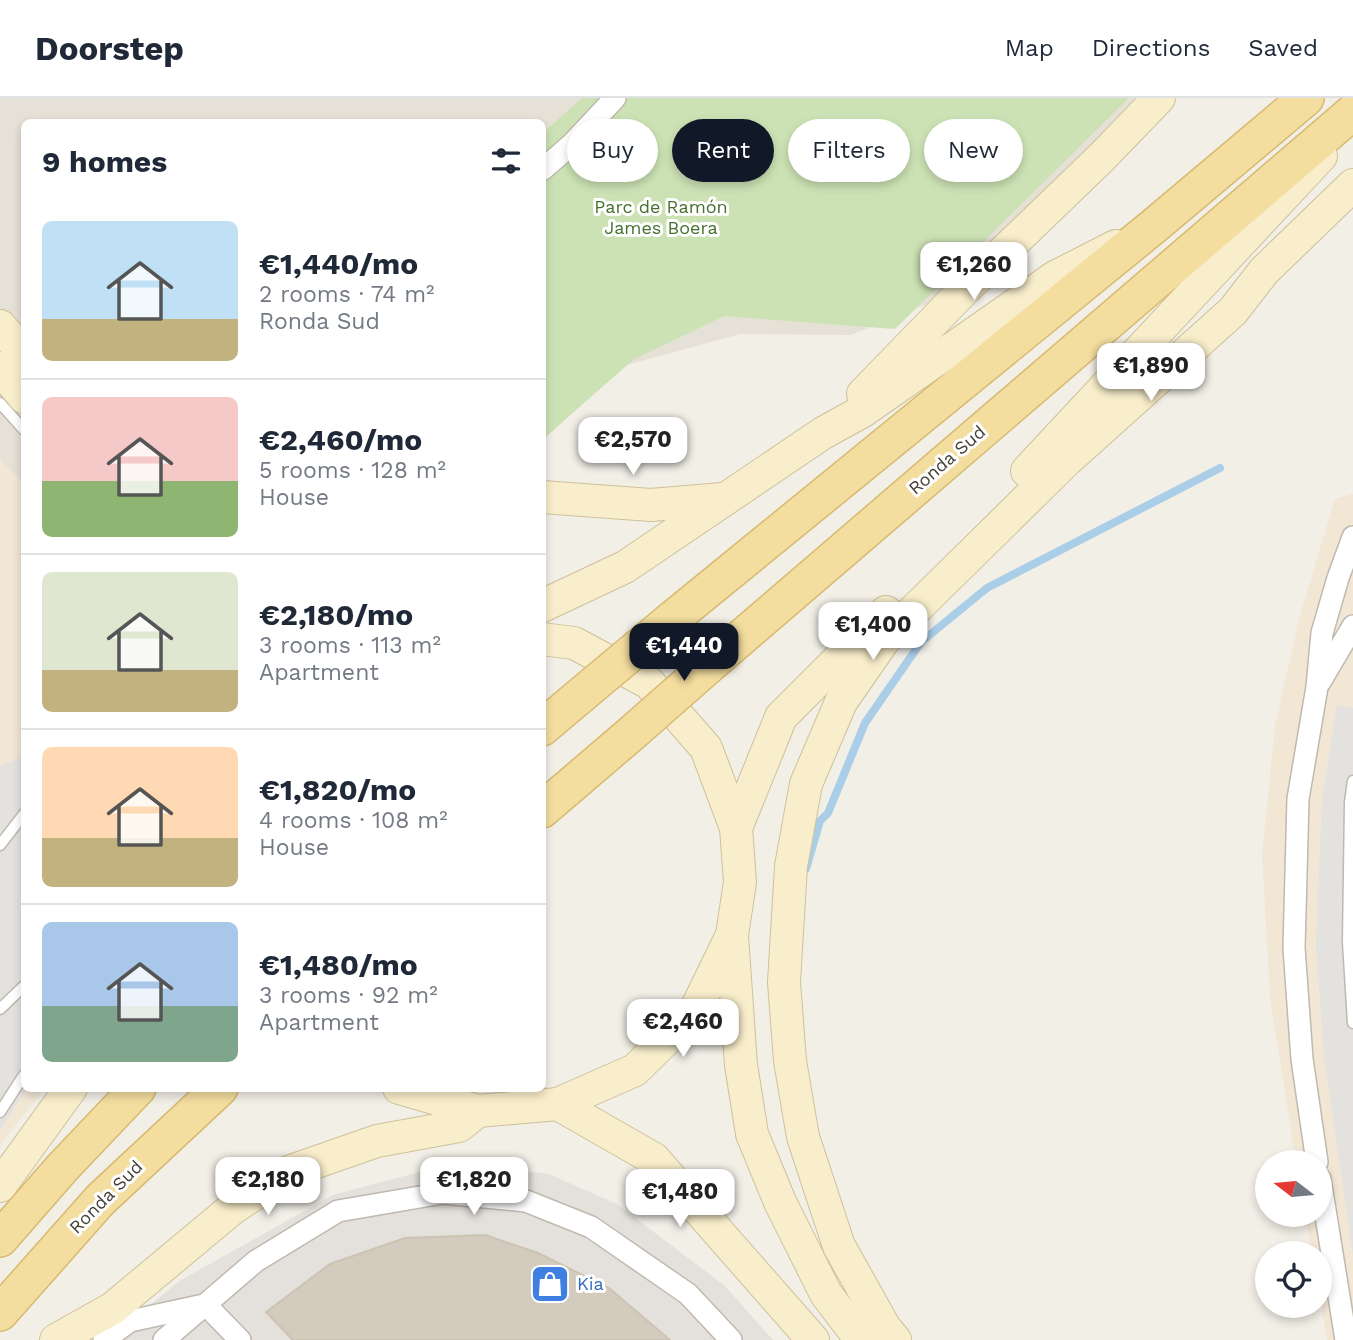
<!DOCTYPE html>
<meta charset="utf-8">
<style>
body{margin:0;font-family:"Work Sans",sans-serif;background:#f6f6f7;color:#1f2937;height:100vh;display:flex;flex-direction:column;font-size:26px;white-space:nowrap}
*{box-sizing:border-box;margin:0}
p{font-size:23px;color:#747a83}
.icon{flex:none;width:38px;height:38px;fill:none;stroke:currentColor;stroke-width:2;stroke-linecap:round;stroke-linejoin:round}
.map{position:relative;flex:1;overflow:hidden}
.side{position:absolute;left:21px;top:21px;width:525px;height:973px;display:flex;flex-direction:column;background:#fff;border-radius:10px;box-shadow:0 4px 10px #0003}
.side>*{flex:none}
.banner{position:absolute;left:567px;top:21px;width:665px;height:63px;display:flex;gap:14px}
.needle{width:46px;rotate:286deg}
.fabs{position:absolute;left:1255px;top:1052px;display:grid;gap:14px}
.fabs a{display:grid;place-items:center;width:77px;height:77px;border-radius:50%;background:#fff;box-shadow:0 4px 10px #0003;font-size:35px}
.price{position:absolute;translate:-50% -60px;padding:0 16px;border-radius:14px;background:#fff;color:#222;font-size:23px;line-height:46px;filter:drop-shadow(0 2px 4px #0008)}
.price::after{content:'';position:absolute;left:50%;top:42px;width:21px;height:16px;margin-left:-10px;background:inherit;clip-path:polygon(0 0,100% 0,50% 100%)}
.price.active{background:#111827;color:#fff}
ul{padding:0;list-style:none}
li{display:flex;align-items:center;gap:21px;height:175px;padding:0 21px}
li+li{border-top:2px solid #e0e1e3}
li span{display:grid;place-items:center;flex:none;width:196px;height:140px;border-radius:10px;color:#555}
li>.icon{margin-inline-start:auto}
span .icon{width:84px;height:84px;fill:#fffc;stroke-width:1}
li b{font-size:30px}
h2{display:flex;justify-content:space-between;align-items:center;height:84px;padding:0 21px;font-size:30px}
.tag{padding:0 24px;border-radius:32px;background:#fff;box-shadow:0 4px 10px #0003;font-size:24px;line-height:63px}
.tag.active{background:#111827;color:#fff}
header{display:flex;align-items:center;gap:42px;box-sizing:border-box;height:98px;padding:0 35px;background:#fff;border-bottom:2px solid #e0e1e3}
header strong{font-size:33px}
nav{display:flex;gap:38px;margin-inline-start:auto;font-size:24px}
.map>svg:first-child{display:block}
.residential{fill:#e5e1d6}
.commercial{fill:#f2e6d5}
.industrial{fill:#e4e1dc}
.green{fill:#cce2b4}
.parking{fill:#e3e2df}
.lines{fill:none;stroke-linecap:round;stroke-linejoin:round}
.stream{stroke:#aacde8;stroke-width:8}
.building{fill:#d2cbbe;stroke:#ccc3b2;stroke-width:2}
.lane-casing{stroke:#bfb9ae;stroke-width:13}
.street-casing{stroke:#bfb9ae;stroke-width:24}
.secondary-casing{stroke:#cdc19b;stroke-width:34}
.primary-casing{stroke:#d7ba70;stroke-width:38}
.lane{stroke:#fff;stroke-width:10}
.street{stroke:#fff;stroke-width:21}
.secondary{stroke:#f9eecb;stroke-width:32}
.primary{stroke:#f3dd9f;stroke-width:35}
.primary-bridge-casing{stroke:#d7ba70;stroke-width:38;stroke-linecap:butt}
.primary-bridge{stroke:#f3dd9f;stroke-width:35}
.labels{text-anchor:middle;stroke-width:6;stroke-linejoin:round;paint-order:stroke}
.park-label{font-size:18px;fill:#477030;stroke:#fff}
.street-label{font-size:18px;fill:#443f37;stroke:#fff}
.shop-label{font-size:18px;fill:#366cbe;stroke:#fff;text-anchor:start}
</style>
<header>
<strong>Doorstep</strong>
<nav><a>Map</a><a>Directions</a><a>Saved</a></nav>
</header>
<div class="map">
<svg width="1353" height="1242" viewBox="0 0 1353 1242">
<rect width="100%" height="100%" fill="#f2efe7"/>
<path class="residential" d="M 0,0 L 1144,0 L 934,203 L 851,237 L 740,236 L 623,268 L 543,342 L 542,24 L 24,24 L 24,387 L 0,361 Z"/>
<g class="commercial">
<path d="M 0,361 L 24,387 L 24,990 L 44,991 L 0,1047 Z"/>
<path d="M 1353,396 L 1353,1242 L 1327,1242 L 1320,1198 L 1320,1155 L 1312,1155 L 1305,1117 L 1320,1116 L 1320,1064 L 1296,1064 L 1270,900 L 1262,757 L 1275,628 L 1300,517 L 1335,401 Z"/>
</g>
<path class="industrial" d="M 457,1064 L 549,1076 L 617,1106 L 725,1188 L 773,1242 L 106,1242 L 181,1182 L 333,1097 Z"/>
<path class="green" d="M 582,0 L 1129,0 L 895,231 L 724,218 L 633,262 L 543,341 L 543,35 Z"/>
<g class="parking">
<path d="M 1337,607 L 1353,610 L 1353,1157 L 1324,958 L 1316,848 L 1322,702 Z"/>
<path d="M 24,658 L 24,990 L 26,991 L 0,1033 L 0,668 Z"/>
</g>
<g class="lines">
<path class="stream" d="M 806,771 L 820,723 L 828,715 L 865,625 L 921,544 L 987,490 L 1220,370"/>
</g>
<path class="building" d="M 485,1137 L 538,1155 L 609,1190 L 670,1242 L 293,1242 L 266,1214 L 330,1166 L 405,1140 Z"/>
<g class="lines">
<g class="lane-casing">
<g id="lane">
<path d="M 0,305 L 24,332"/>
<path d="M 1353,683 L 1350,704 L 1348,844 L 1353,925"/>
<path d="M 0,747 L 24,716"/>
<path d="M 0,911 L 24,888"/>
<path d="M 0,1014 L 24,977"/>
</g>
</g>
<g class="street-casing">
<g id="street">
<path d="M 542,72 L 572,46 L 615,0"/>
<path d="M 1320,584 L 1353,528"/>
<path d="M 1317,1064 L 1302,961 L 1294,850 L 1298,701 L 1317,589 L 1322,535 L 1338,480 L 1353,439"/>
<path d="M 1320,1081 L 1346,1242"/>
<path d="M 206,1207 L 240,1242"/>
<path d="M 104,1242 L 130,1223 L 204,1207"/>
<path d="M 164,1242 L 256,1163 L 338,1113 L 443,1095 L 526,1103 L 591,1129 L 688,1196 L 731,1242"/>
</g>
</g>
<g class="secondary-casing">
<g id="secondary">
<path d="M 0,228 L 24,256"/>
<path d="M 0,270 L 24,299"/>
<path d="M 863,296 L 966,190 L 1101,60 L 1159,0"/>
<path d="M 1027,373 L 1321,58"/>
<path d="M 542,399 L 651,407 L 722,401"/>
<path d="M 542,508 L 625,469 L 823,335 L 863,313 L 1055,179 L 1116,148"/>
<path d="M 736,730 L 781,619 L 886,514"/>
<path d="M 732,838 L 741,967 L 752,1036 L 780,1104 L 826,1196 L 861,1242"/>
<path d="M 399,990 L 478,1013 L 558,1006 L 635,972 L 695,913 L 732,837 L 740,784 L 736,730 L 706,650 L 649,585 L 574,545 L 542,541"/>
<path d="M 558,1006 L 654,1061 L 813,1242"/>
<path d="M 0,1088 L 71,990"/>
<path d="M 56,1242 L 113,1210 L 233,1110 L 288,1074 L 377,1043 L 459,1028 L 478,1013"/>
<path d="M 895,1242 L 885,1230 L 839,1148 L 803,1039 L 790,963 L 784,884 L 791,768 L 806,686 L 841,604 L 884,542 L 1067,362 L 1233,213 L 1264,173 L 1353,87"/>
</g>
</g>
<g class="primary-casing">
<g id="primary">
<path d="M 671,522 L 1154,128 L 1306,0"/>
<path d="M 707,569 L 1353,14"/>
<path d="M 542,630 L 593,587"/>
<path d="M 542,712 L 632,635"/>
<path d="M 0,1141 L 62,1070 L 138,990"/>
<path d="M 0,1215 L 100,1102 L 220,990"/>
</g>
</g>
<use href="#lane" class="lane"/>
<use href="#street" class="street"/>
<use href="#secondary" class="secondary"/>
<use href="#primary" class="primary"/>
<g class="primary-bridge-casing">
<g id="primary-bridge">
<path d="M 593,587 L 671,522"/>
<path d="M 632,635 L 707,569"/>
</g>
</g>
<use href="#primary-bridge" class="primary-bridge"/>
</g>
<defs>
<g id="shop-square" transform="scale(2.0125)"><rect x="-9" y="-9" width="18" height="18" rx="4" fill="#3f7fe0" stroke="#fff"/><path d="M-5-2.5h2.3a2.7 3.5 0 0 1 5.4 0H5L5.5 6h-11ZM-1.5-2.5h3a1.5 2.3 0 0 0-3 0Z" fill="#fff"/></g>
</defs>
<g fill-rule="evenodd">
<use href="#shop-square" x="550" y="1186"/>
</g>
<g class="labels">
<g class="park-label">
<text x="661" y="115">Parc de Ramón<tspan x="661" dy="21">James Boera</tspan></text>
</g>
<g class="street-label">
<text transform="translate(947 362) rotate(-41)" y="6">Ronda Sud</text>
<text transform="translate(106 1099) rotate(-45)" y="6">Ronda Sud</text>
</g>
<g class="shop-label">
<text x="577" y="1192">Kia</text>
</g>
</g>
</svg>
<div class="fabs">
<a><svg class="needle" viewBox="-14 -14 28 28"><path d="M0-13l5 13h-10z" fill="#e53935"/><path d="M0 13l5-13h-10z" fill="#747a83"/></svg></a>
<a><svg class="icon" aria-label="locate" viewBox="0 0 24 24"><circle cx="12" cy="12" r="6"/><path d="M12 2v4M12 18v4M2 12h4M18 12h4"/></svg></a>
</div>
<b class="price" style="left:974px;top:204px">€1,260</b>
<b class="price" style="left:1151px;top:305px">€1,890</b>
<b class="price" style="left:633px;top:379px">€2,570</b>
<b class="price" style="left:873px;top:564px">€1,400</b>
<b class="price active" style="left:684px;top:585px">€1,440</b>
<b class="price" style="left:683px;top:961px">€2,460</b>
<b class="price" style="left:268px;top:1119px">€2,180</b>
<b class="price" style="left:474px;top:1119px">€1,820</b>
<b class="price" style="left:680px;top:1131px">€1,480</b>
<div class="banner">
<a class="tag">Buy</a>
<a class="tag active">Rent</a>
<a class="tag">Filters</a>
<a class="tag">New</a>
</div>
<section class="side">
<h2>9 homes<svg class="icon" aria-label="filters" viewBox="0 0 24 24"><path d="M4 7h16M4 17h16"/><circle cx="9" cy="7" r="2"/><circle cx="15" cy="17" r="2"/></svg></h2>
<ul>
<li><span style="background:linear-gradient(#bfe0f5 70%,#c2b280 0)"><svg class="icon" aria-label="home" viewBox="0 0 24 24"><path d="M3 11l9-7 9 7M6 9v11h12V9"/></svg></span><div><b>€1,440/mo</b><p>2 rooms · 74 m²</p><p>Ronda Sud</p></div></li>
<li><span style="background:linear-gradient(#f6c9c9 60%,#8fb573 0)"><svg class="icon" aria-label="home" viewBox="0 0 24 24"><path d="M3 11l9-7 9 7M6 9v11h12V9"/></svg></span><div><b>€2,460/mo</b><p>5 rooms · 128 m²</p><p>House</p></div></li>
<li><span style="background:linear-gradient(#dfe7d0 70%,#c2b280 0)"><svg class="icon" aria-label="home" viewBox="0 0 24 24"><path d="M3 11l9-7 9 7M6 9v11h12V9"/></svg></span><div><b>€2,180/mo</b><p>3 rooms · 113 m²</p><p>Apartment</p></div></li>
<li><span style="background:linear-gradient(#ffd9b3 65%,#c2b280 0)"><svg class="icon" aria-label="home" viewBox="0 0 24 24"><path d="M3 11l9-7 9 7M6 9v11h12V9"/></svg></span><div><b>€1,820/mo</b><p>4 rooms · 108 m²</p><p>House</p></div></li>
<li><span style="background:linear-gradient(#a9c7e8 60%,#7fa58c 0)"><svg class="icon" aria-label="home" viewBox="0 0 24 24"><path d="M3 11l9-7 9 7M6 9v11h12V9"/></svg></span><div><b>€1,480/mo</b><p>3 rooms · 92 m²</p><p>Apartment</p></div></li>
</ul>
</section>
</div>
